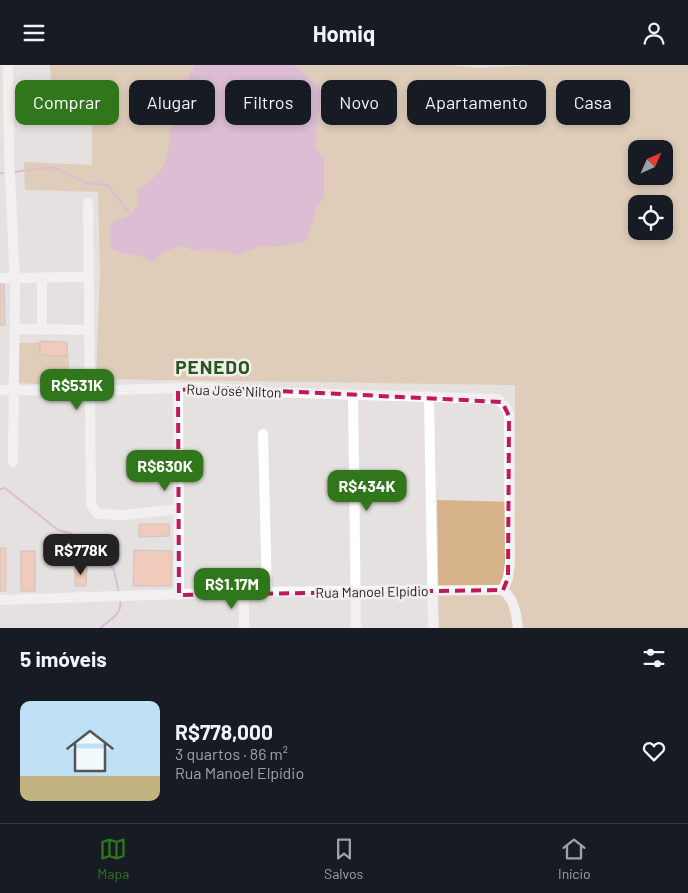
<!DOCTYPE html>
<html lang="pt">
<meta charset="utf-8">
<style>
body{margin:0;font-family:Barlow,sans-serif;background:#20242c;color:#f1f3f6;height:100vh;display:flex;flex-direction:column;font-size:19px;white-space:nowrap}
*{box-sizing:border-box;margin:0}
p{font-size:16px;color:#9ea1a6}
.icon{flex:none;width:28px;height:28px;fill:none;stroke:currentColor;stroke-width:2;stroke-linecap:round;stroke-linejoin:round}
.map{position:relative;height:563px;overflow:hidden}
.side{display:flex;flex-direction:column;background:#171b24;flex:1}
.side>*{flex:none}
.guide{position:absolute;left:15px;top:15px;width:659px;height:45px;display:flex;gap:10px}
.needle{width:32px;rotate:45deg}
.fabs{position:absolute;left:628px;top:75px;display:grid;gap:10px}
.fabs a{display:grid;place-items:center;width:45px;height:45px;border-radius:10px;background:#171b24;box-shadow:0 2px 8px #0003;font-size:25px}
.price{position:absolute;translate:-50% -42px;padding:0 11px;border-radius:10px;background:#2f771a;color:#fff;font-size:16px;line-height:32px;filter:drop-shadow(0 1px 2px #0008)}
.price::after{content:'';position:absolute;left:50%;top:30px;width:15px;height:11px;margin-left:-8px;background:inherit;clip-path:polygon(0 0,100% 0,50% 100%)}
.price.on{background:#222;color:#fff}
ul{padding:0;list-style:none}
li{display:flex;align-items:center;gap:15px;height:125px;padding:0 20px}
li+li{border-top:1px solid #363941}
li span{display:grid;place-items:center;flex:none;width:140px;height:100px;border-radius:10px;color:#555}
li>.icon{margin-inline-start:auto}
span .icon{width:60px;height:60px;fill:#fffc;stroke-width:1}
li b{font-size:21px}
h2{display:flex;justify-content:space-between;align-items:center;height:60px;padding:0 20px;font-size:21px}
.tag{padding:0 18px;border-radius:10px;background:#171b24;box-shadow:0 2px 8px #0003;font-size:18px;line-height:45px}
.tag.on{background:#2f771a;color:#fff}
header{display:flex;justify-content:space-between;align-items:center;height:65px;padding:0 20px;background:#171b24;font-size:22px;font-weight:700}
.tabs{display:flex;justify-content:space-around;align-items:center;height:70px;border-top:1px solid #363941;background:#171b24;font-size:14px;color:#9ea1a6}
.tabs a{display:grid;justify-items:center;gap:2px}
.tabs .on{color:#2f771a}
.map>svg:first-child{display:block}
.green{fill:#d7b38b;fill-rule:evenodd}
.water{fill:#d190c4}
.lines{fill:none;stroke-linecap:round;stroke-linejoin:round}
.stream{stroke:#d190c4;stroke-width:2}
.building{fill:#fcad8a;stroke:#a6a2a0}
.minor{stroke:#fff;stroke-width:10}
.marked{fill:none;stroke:#c2185b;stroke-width:4;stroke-dasharray:10 6;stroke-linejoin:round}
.labels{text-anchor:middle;stroke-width:5;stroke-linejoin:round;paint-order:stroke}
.street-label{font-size:14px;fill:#1e1c1c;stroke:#f3eeee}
.district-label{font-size:19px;font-weight:bold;letter-spacing:1px;fill:#29561d;stroke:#f3eeee}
</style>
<header><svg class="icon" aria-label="menu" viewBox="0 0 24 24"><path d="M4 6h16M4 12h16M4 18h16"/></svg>Homiq<svg class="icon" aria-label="person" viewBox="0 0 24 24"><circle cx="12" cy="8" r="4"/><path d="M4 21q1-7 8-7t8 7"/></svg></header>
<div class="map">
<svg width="688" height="563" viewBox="0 0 688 563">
<rect width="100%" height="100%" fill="#e6e1e1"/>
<g class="green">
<path d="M 50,0 L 453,0 L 476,3 L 533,0 L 688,0 L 688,563 L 439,563 L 437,435 L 515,437 L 515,320 L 96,314 L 100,206 L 98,127 L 25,125 L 24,97 L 92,100 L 92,38 L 52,35 ZM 636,84 L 664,84 L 664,111 L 636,111 ZM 636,139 L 664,139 L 664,166 L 636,166 Z"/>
<path d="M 67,277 L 71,321 L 18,318 L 17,278 Z"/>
</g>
<path class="water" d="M 195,0 L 294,0 L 319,21 L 322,33 L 317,55 L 316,83 L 324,93 L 324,131 L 316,143 L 307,176 L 275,182 L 260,181 L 239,190 L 223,186 L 191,185 L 181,180 L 161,189 L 153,197 C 140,187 124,192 111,183 L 110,159 L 131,149 L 139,139 L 137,125 C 166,107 169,95 170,63 L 193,42 L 186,17 Z"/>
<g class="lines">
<g class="stream">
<path d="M 14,107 L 52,102 L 87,118 L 107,120 L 131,149"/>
<path d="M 0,108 L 3,108"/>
<path d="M 0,424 L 5,423 L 58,465 L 70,468 L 104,492 L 114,505 L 119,528"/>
<path d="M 100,563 C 110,555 123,549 120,535"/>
</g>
</g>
<g class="building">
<path d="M 0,219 L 4,219 L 5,260 L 0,260 Z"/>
<path d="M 40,276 L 67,277 L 68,291 L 40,290 Z"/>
<path d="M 139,459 L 169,459 L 170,471 L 139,472 Z"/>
<rect x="0" y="483" width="6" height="43"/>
<path d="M 76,485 L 87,486 L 87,500 L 75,500 Z"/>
<path d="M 134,485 L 172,486 L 171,521 L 133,521 Z"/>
<rect x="21" y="486" width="14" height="40"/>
<path d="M 75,501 L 87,502 L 86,521 L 75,521 Z"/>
</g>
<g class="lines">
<g class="minor">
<path d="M 8,0 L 9,88 L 15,219 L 13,397"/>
<path d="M 88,138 L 91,440 L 98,449 L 123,450 L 178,444"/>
<path d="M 0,213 L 88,212"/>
<path d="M 42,213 L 42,264"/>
<path d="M 14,264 L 89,265"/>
<path d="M 0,325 L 89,326 L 202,322 L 263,327 L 498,334 L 507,344 L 509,351 L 510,498 L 508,513 L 503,525 C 515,536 516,547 518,563"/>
<path d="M 178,325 L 179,530"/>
<path d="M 353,330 L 356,563"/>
<path d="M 429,331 L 433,563"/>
<path d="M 263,369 L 267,528"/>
<path d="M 244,527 L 244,563"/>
<path d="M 0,535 L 244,527 L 503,525"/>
</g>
</g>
<path d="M0 0H688V563H0ZM 219,323 L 502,337 L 509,351 L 508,513 L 503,525 L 179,530 L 178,325 Z" fill="#e6e1e1" fill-opacity=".55" fill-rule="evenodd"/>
<path class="marked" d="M 219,323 L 502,337 L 509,351 L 508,513 L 503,525 L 179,530 L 178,325 Z"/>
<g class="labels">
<g class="street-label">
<text transform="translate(234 326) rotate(2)" y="5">Rua José Nilton</text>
<text transform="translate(372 527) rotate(-1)" y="5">Rua Manoel Elpídio</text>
</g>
<g class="district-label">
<text x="213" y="309">PENEDO</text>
</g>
</g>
</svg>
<div class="fabs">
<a><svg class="needle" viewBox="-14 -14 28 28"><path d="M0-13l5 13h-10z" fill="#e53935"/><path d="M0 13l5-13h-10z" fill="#9ea1a6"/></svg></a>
<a><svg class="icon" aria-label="locate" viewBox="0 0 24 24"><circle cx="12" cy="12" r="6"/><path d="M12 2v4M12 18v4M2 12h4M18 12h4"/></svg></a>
</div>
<b class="price" style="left:77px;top:346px">R$531K</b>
<b class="price" style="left:165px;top:427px">R$630K</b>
<b class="price" style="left:367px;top:447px">R$434K</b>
<b class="price on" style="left:81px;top:511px">R$778K</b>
<b class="price" style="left:232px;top:545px">R$1.17M</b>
<div class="guide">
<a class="tag on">Comprar</a>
<a class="tag">Alugar</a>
<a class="tag">Filtros</a>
<a class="tag">Novo</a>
<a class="tag">Apartamento</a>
<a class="tag">Casa</a>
</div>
</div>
<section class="side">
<h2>5 imóveis<svg class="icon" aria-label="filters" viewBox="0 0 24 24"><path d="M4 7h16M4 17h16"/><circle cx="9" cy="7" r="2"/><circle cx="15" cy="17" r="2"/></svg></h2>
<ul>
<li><span style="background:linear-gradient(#bfe0f5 75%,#c2b280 0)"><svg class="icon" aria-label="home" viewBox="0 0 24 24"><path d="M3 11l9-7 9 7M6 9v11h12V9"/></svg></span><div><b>R$778,000</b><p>3 quartos · 86 m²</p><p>Rua Manoel Elpídio</p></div><svg class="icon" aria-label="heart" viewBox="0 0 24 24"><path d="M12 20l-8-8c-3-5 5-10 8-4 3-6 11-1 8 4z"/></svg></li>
</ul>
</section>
<nav class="tabs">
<a class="on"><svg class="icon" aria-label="map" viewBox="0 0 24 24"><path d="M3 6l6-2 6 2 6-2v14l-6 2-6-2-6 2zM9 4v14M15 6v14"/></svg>Mapa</a>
<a><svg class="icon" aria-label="saved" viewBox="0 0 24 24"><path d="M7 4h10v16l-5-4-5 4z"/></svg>Salvos</a>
<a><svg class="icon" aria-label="home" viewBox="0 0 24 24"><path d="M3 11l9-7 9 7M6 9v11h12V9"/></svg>Início</a>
</nav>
